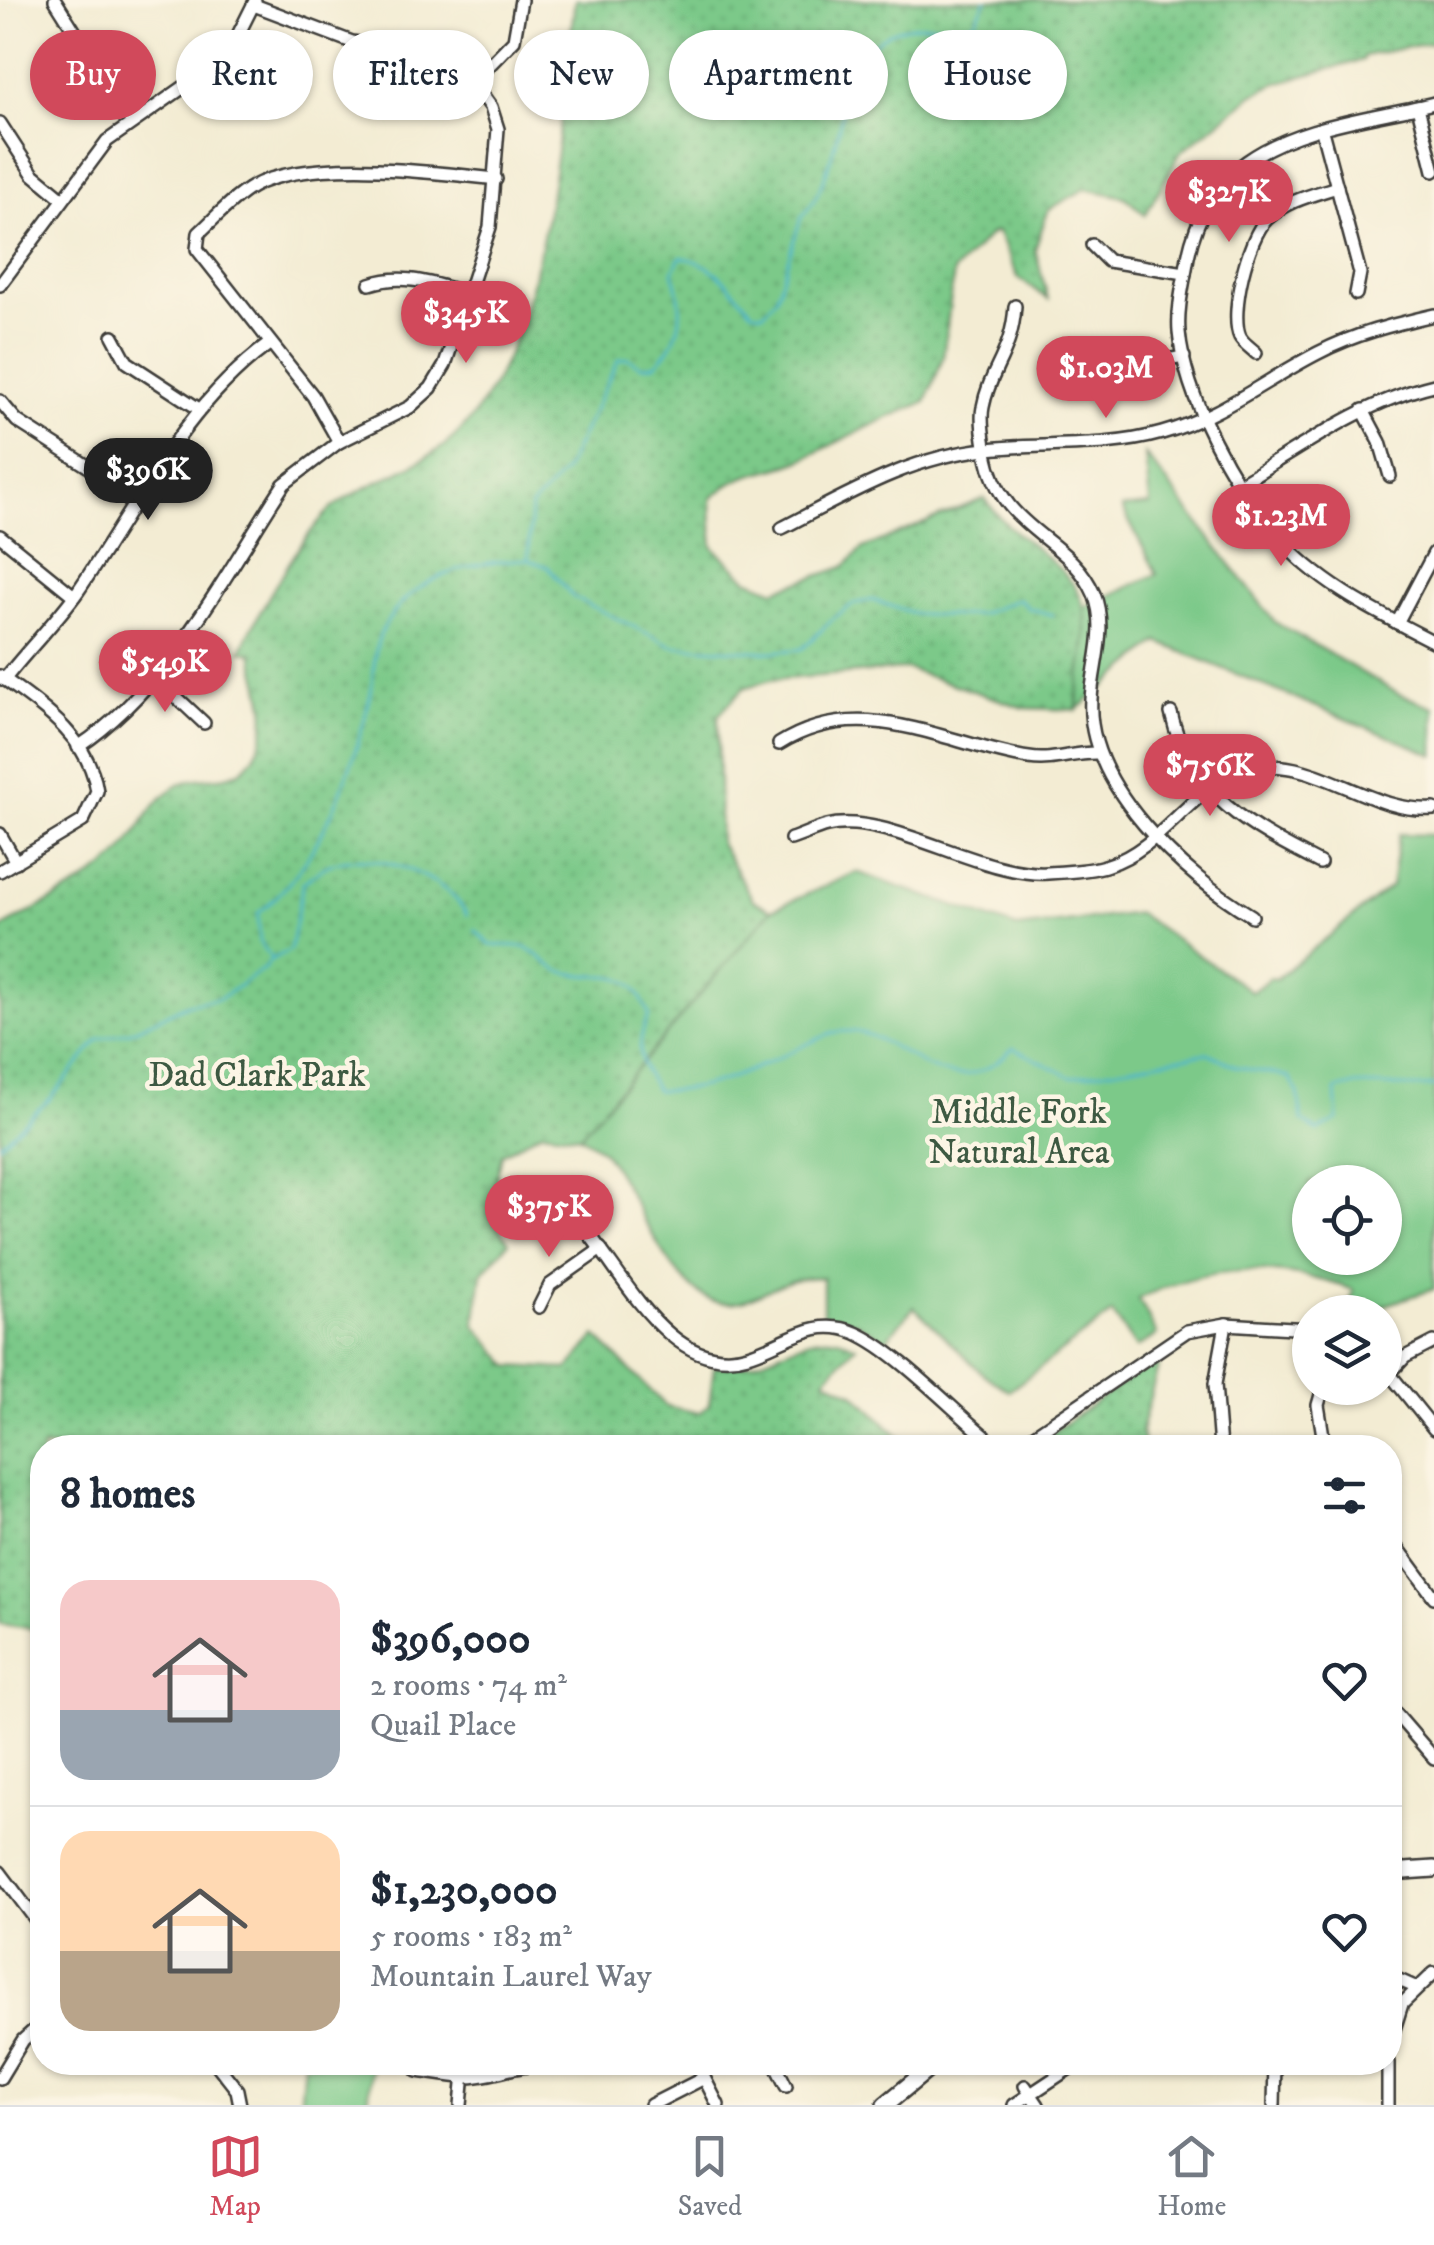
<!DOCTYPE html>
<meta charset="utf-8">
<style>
body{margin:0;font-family:"IM FELL DW Pica",serif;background:#f2f2f3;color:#1f2937;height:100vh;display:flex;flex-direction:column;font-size:38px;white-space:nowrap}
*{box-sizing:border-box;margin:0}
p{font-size:32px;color:#747a83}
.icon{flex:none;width:55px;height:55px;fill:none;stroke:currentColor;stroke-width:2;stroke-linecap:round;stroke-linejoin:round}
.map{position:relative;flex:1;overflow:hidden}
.sheet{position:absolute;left:30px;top:1435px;width:1372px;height:640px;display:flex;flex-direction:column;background:#fff;border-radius:40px;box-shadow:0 2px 8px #0004}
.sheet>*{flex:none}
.guide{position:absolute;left:30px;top:30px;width:1375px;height:90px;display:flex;gap:20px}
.controls{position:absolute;left:1292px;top:1165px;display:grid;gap:20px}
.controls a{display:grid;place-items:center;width:110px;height:110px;border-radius:50%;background:#fff;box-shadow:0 2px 8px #0004;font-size:50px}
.price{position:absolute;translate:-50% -85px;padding:0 22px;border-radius:35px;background:#d1495b;color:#fff;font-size:32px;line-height:65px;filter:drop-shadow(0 2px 5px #0008)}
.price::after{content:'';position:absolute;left:50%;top:60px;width:30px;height:22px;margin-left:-15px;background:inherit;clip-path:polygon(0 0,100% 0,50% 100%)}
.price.on{background:#222;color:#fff}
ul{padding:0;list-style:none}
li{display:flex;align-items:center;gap:30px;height:250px;padding:0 30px}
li+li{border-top:2px solid #e0e1e3}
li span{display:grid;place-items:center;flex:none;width:280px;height:200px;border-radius:30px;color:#555}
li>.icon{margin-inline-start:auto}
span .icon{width:120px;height:120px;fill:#fffc;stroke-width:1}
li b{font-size:42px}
h2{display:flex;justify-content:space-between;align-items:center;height:120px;padding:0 30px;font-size:42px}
.pill{padding:0 35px;border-radius:45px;background:#fff;box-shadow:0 2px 8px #0004;font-size:35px;line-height:90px}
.pill.on{background:#d1495b;color:#fff}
.tabs{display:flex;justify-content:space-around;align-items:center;height:140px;border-top:2px solid #e0e1e3;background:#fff;font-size:28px;color:#747a83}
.tabs a{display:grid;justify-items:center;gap:5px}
.tabs .on{color:#d1495b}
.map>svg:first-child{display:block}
.grass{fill:#7bc989;stroke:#4c7252;stroke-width:2.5;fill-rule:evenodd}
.park{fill:url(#park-dots);stroke:#4c7252;stroke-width:2.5}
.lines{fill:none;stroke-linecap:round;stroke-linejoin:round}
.stream{stroke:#4eb6cc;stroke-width:2.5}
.minor-casing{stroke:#3c3b37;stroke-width:16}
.major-casing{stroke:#3c3b37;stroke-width:20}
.minor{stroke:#fff;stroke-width:11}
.major{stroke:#fff;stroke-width:15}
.labels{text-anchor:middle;stroke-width:9;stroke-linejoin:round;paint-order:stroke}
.park-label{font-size:35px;fill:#3d5942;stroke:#fcf5e5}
</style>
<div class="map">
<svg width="1434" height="2105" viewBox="0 0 1434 2105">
<defs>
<pattern id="park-dots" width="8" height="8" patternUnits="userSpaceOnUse" patternTransform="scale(2.5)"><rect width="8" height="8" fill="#7bc989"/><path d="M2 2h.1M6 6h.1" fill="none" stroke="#6aac76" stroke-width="1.8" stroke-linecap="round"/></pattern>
</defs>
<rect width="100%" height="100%" fill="#fcf5e5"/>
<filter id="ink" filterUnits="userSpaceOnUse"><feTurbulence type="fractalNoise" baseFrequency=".01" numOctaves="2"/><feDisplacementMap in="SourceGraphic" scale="20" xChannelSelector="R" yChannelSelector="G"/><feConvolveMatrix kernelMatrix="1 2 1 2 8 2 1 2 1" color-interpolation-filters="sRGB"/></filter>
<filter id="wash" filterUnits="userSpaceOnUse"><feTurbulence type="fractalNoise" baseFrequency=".0048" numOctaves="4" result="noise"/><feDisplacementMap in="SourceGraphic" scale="40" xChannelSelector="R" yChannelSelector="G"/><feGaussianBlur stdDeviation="2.25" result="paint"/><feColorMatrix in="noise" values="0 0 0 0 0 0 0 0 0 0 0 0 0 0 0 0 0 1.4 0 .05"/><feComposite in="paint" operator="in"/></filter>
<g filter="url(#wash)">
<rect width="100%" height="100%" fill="#f3ecd3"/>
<g class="grass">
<path d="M 1145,454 L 1275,622 L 1399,694 L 1434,707 L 1434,755 L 1158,642 L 1077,710 L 1084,607 L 1157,574 L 1122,508 L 1150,505 Z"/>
<path d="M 1399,834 L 1434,835 L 1434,1289 L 1365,1312 L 1346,1312 L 1354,1290 C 1279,1264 1211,1262 1139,1299 L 1157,1335 L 1136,1348 L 1112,1313 L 1009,1391 L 982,1373 L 914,1307 L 886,1340 L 857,1323 L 823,1318 L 823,1278 C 780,1274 761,1302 728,1303 C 674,1306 632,1187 605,1154 C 599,1146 587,1141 580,1136 L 771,910 L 857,872 L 1017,928 L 1138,913 L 1252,992 L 1270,978 L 1276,979 L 1391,886 ZM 1310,1182 L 1385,1182 L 1385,1258 L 1310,1258 Z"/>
<path d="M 304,2063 L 372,2063 L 368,2105 L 300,2105 Z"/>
</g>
<g class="park">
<path d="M 575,0 L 1434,0 L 1434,42 L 1364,56 L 1363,60 L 1277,83 L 1254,94 L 1181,152 L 1145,215 L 1125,197 L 1085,189 L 1048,210 L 1035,249 L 1048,299 L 1018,278 L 997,232 L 992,233 L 954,271 L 943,358 L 926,402 C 882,418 845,439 803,459 C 765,476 745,467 711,499 L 713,547 L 747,579 L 775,590 L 844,567 L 863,548 L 985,498 C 1009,539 1075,564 1084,608 C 1091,641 1076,676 1077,710 L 1024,708 L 907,669 L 771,680 L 744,688 L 718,716 L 720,843 L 753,900 L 771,910 L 580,1136 L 542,1131 L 502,1154 L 489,1214 L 509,1242 L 482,1274 L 475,1325 L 510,1366 L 568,1369 L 596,1336 L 666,1406 L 699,1413 L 709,1405 L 714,1367 C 728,1366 742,1366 755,1362 C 790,1351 818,1324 856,1346 L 825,1379 L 854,1393 L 911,1447 L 42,1448 L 42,1630 L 0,1624 L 0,929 C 32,910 94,881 118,856 C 141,833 146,805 177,786 C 205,768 239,794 260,744 C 272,716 258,681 252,653 L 241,651 C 256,616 306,527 336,505 C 372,479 421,468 454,437 C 549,348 558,126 575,0 Z"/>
<path d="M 1161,1356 L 1141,1431 L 1145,1447 L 1030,1448 Z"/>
</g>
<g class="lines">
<g class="stream">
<path d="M 529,560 L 548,567 L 573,597 L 673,646 L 771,652 L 802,649 L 834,618 L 853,604 L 872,600 L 916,614 L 956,616 L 981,614 L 1019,599 L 1028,608 L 1053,615"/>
<path d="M 475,930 L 490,945 C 502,947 518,943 529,949 C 541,955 546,966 561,971 C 606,985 626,957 649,1015 C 635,1043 638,1066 657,1091 C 709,1092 749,1071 795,1050 C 808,1044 824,1035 838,1032 C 901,1022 942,1121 1013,1048 L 1071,1077 L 1208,1053 L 1237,1067 L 1289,1077 L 1298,1093 L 1302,1121 L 1318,1131 L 1338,1120 L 1336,1090 C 1366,1079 1401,1091 1434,1086"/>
<path d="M 271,960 L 290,950 L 303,883 C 311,877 320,868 329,865 C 370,847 448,876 467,915"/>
<path d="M 0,1144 L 51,1098 L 99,1039 L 131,1031 L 188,1004 L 221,998 L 266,967 L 271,958 L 260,942 L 258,913 C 320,866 353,770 370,697 C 375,676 372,648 383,629 C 412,574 472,562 528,559 L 531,507 L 564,472 L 618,360 L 628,358 L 641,366 L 655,365 C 684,338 685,308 673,272 L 680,257 C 713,261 731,287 752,311 L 763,313 L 776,298 L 801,218 C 862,152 816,0 960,28 L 975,22 L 986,0"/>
</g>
</g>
</g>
<g filter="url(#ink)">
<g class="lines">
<g class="minor-casing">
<g id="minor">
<path d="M 55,0 L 131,121"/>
<path d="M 473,82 L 514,40 L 521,0"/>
<path d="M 1434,103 C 1374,118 1297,125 1246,162 C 1214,184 1196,220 1188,257 C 1184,282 1177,307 1179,332 C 1185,398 1234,487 1277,536 C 1319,585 1378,613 1434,642"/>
<path d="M 1418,107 L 1434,171"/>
<path d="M 0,123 L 33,174 L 63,199"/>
<path d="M 1322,131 L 1360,273 L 1356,294"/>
<path d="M 1092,245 L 1108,261 L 1185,273"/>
<path d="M 370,284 C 405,272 436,285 470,294"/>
<path d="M 0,285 L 107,141 L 215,65 L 220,48 L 235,41 L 255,1"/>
<path d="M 1015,306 C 1012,354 990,369 983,407 C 980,420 984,440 986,452 C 1000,533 1069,535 1094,594 C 1108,629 1093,663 1091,699 C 1085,785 1185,876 1252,916"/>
<path d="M 113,336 L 127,362 L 199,409"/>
<path d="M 1256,353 C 1251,348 1243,343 1240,337 C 1229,313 1248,237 1267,219 C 1286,201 1312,195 1337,187"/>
<path d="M 1083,363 L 1099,372 L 1184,357"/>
<path d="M 0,401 L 17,421 L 139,499"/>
<path d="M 1363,410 L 1380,442 L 1390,476"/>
<path d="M 339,442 L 313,396 L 197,249 L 199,233 C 215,218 233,198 252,187 C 307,156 434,172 496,179"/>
<path d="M 1238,485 C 1301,447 1362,402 1434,385"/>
<path d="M 782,528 C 848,494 912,456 987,449 C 1045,443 1106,449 1162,433 C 1220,417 1265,380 1318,353 C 1354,334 1395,324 1434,315"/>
<path d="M 0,536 L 74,596"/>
<path d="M 1397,623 L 1434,553"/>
<path d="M 0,676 C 41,706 89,737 97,791 L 83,821 L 0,871"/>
<path d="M 154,676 L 204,723"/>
<path d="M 4,680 C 28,649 56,622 78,591 C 137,505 184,406 269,344"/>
<path d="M 1171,713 C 1190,796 1250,827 1320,863"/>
<path d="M 779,744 C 863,691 945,745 1029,758 C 1054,762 1074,752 1098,753"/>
<path d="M 78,747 C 169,687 225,574 284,484 L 339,442 L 410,407 L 431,388 L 445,365 L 490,227 L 498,129 L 491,107 L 473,82 L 442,56 L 352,42 L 254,5"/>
<path d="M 0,834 L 16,862"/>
<path d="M 791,839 C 803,835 815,829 827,826 C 887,811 980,877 1048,873 C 1066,872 1091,871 1108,865 C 1167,847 1196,775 1259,767 C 1320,759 1371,814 1434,809"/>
<path d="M 556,1192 C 568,1211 585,1227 598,1246 C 632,1291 679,1376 748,1355 C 786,1344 814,1315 856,1333 C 899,1352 958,1416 999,1448"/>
<path d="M 539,1307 L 550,1285 L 601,1249"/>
<path d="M 1385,1368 L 1434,1429"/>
<path d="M 1391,1372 L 1405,1357 L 1434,1342"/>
<path d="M 1323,1388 L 1318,1405 L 1325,1448"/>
<path d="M 1023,1448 L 1034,1435 L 1187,1331 L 1226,1324 L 1310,1329"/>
<path d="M 1220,1448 L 1215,1384 L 1226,1324"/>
<path d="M 1390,1537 L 1434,1597"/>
<path d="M 1390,1707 L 1434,1758"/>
<path d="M 0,1872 L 42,1928"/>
<path d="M 1390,1976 L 1415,1987"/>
<path d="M 1390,2042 L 1402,2004 L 1434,1973"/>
<path d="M 215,2062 L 237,2090 L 240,2105"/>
<path d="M 696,2062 L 718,2105"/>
<path d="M 774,2062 L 786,2086"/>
<path d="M 1388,2062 L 1388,2105"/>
<path d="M 417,2071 C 433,2073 450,2077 465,2077 C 494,2077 517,2063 545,2066"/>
<path d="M 0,2078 L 23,2040 L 42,2023"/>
<path d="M 1025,2086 L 1038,2105"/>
<path d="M 461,2105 L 465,2062"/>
<path d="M 651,2105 L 704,2078"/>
<path d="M 1014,2105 L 1079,2062"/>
<path d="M 1274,2105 L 1275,2062"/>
</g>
</g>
<g class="major-casing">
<g id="major">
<path d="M 1390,1872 L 1434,1869"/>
<path d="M 885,2105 L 937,2062"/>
</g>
</g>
<use href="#minor" class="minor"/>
<use href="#major" class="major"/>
</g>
</g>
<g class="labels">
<g class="park-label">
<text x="257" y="1086">Dad Clark Park</text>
<text x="1019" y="1123">Middle Fork<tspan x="1019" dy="40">Natural Area</tspan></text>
</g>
</g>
</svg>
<div class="controls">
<a><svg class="icon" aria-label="locate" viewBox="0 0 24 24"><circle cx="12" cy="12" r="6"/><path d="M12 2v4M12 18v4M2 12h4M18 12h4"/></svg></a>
<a><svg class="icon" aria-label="layers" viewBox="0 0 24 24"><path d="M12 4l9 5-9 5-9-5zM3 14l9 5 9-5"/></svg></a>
</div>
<b class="price" style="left:1229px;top:245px">$327K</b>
<b class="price" style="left:466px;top:366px">$345K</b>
<b class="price" style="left:1106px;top:421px">$1.03M</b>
<b class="price on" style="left:148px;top:523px">$396K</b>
<b class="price" style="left:1281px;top:569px">$1.23M</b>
<b class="price" style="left:165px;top:715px">$549K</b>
<b class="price" style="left:1210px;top:819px">$756K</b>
<b class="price" style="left:549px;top:1260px">$375K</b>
<div class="guide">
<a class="pill on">Buy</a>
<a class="pill">Rent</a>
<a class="pill">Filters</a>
<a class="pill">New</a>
<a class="pill">Apartment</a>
<a class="pill">House</a>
</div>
<section class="sheet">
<h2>8 homes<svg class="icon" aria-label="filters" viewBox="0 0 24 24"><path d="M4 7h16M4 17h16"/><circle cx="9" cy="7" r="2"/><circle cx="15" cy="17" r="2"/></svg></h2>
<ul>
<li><span style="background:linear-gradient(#f6c9c9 65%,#9aa5b1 0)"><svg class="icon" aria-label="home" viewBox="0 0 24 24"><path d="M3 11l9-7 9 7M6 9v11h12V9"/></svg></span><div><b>$396,000</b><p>2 rooms · 74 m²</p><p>Quail Place</p></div><svg class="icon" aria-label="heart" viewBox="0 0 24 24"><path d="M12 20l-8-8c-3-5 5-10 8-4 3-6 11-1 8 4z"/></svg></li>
<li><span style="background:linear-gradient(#ffd9b3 60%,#b9a48a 0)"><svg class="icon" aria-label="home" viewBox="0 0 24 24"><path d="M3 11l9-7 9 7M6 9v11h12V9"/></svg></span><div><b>$1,230,000</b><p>5 rooms · 183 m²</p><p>Mountain Laurel Way</p></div><svg class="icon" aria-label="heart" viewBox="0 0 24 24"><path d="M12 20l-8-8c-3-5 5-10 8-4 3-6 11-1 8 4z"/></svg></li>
</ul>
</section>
</div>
<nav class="tabs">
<a class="on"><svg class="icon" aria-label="map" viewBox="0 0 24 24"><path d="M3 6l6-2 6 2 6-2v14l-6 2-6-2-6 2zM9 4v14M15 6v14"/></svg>Map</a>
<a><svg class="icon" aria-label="saved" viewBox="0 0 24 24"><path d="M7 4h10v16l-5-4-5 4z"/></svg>Saved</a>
<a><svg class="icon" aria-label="home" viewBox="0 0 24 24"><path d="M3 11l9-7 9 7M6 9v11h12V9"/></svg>Home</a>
</nav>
